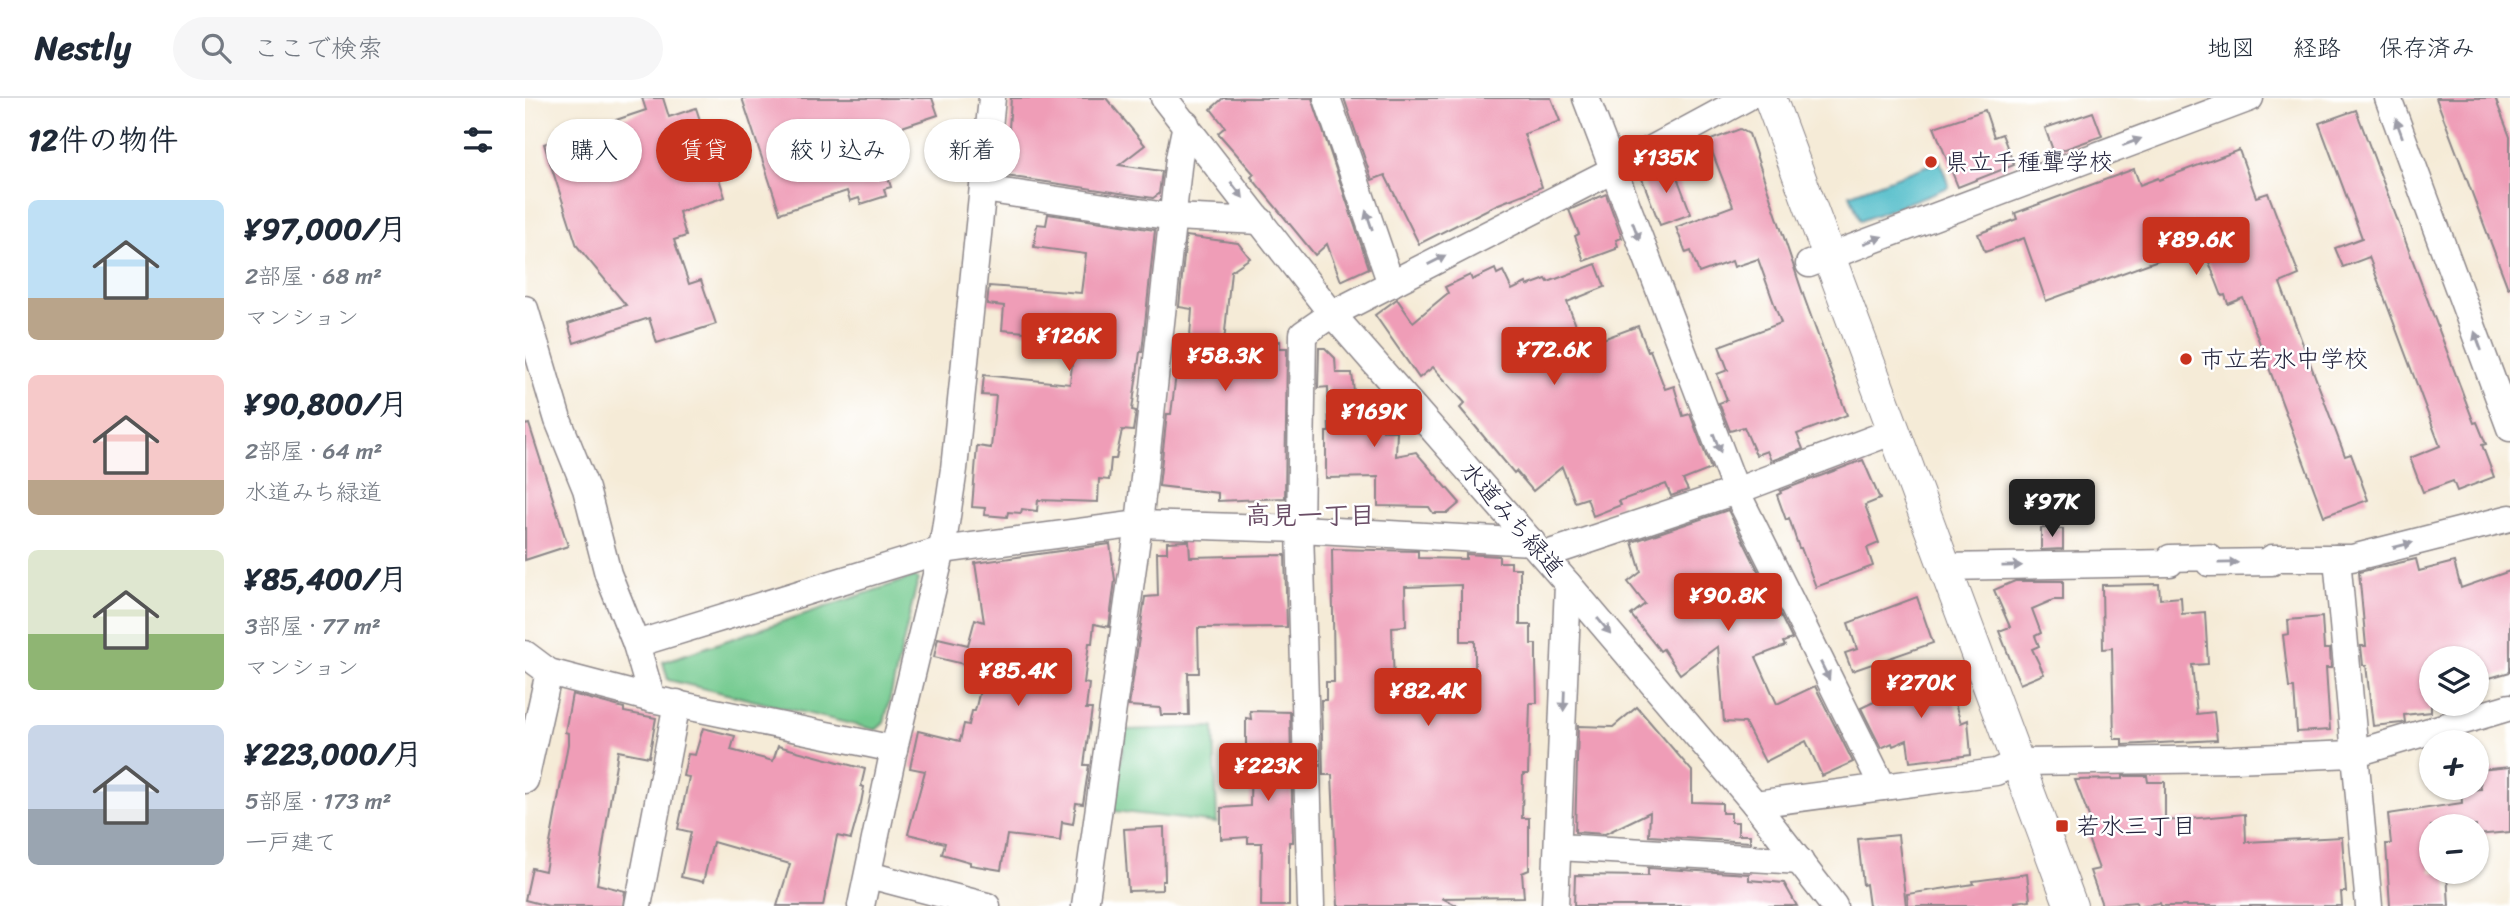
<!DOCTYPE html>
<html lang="ja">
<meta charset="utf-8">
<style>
body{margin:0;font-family:Sriracha,"Klee One",sans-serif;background:#f6f6f7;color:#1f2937;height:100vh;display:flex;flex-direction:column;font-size:26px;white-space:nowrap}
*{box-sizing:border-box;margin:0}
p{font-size:23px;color:#747a83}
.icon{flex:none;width:38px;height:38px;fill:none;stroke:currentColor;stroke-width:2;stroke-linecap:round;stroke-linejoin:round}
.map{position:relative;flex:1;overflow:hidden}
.panel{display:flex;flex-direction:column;background:#fff;width:525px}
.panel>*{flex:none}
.banner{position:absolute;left:21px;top:21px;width:665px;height:63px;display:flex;gap:14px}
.fabs{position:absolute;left:1894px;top:548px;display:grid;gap:14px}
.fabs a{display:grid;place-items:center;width:70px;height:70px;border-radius:50%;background:#fff;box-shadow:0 2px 5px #0004;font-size:35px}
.price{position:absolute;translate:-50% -60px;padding:0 16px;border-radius:7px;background:#c8321e;color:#fff;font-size:23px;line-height:46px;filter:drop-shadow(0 2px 4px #0008)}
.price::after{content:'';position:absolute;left:50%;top:42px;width:21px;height:16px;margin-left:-10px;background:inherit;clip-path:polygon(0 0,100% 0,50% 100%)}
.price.on{background:#222;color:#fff}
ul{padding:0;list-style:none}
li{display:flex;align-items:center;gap:21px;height:175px;padding:0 28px}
li span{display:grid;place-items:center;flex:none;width:196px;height:140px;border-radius:10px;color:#555}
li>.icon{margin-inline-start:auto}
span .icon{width:84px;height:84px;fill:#fffc;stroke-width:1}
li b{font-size:30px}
h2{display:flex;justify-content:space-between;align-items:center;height:84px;padding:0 28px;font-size:30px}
.pill{padding:0 24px;border-radius:32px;background:#fff;box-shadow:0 2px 5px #0004;font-size:24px;line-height:63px}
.pill.on{background:#c8321e;color:#fff}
header{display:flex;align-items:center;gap:42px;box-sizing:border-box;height:98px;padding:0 35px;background:#fff;border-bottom:2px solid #e0e1e3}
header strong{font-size:33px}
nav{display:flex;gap:38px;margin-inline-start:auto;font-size:24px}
.search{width:490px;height:63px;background:#f6f6f7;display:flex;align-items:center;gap:18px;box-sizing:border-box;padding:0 24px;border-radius:38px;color:#747a83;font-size:26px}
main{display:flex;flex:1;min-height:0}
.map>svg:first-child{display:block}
.green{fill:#73ca8f;stroke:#4a7665;stroke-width:2}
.water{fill:#4ebbc8;stroke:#386e82;stroke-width:2}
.building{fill:#ef9db7;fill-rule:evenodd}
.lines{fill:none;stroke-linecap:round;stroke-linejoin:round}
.minor-casing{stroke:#8c8689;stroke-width:29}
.tertiary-casing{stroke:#8c8689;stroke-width:34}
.minor{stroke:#fff;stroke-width:26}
.tertiary{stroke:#fff;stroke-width:32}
.oneway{fill:#9c9ca7}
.poi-dot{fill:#c8321e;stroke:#fff;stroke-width:2.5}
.labels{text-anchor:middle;stroke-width:5;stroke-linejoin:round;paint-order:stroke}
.poi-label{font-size:24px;fill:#22223b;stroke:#fff;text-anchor:start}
.street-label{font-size:24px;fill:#22223b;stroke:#fff}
.neighbourhood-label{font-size:26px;font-weight:bold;fill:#6a4d66;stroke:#fff}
</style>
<header>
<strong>Nestly</strong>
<div class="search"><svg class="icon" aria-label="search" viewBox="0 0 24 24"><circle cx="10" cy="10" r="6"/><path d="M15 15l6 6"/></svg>ここで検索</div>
<nav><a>地図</a><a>経路</a><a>保存済み</a></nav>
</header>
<main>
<section class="panel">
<h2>12件の物件<svg class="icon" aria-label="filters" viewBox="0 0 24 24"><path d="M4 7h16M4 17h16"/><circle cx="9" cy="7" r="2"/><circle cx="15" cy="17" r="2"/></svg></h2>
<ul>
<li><span style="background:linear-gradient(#bfe0f5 70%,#b9a48a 0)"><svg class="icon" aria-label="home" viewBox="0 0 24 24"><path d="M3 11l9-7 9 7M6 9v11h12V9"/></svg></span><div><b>¥97,000/月</b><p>2部屋 · 68 m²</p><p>マンション</p></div></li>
<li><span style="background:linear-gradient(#f6c9c9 75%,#b9a48a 0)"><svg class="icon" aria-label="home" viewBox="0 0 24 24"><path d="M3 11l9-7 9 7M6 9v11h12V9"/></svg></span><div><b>¥90,800/月</b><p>2部屋 · 64 m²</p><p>水道みち緑道</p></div></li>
<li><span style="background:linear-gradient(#dfe7d0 60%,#8fb573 0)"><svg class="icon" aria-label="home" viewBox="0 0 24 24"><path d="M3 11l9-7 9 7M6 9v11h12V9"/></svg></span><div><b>¥85,400/月</b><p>3部屋 · 77 m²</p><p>マンション</p></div></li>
<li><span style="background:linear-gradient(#c9d6e8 60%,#9aa5b1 0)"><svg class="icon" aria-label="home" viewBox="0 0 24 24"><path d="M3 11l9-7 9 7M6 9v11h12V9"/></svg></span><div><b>¥223,000/月</b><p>5部屋 · 173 m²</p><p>一戸建て</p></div></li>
</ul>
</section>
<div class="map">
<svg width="1985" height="808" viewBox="0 0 1985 808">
<rect width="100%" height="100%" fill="#fff"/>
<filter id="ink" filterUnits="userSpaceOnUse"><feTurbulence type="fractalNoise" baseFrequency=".0143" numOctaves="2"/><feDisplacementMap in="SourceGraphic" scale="14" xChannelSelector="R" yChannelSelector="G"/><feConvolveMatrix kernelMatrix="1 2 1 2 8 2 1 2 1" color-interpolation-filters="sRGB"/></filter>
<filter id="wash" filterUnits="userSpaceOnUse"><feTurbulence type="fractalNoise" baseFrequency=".00686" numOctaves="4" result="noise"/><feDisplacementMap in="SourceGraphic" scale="28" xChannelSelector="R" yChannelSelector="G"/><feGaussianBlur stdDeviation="1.57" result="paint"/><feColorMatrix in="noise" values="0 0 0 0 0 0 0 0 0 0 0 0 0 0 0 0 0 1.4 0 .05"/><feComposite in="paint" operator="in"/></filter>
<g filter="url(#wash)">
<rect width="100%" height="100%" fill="#f5ebd7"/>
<g class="green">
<path d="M 389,479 L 393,481 L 359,625 L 351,632 L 143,582 L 138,564 Z"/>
<path d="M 689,629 L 692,725 L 588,713 L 601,632 Z"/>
</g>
<path class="water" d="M 1415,63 L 1424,89 L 1335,123 L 1325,96 Z"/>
<g id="blocks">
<g class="building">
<path d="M 117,0 L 138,0 L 144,19 L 171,10 L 200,99 L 154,114 L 161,138 L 149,142 L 164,186 L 176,182 L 191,226 L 132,245 L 124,220 L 49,245 L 43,226 L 101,207 L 52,148 L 19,46 L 121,12 Z"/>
<path d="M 217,0 L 407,0 L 413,17 L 353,37 L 367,78 L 363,80 L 366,89 L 359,91 L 361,98 L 336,106 L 334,100 L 325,103 L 322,93 L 255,115 Z"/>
<path d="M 486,0 L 581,0 L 620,47 L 594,67 L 637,73 L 634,96 L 628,100 L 481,78 Z"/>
<path d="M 698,0 L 787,0 L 844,170 L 816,183 L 802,146 L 790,157 L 726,79 L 729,76 L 693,35 L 700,29 L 686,11 Z"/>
<path d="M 819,0 L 1026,0 L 1035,23 L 999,36 L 1017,89 L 971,107 L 894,146 L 860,77 L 847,82 Z"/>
<path d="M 1911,0 L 1970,0 L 1985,39 L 1985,189 L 1983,190 Z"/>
<path d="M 1460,12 L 1469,39 L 1477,36 L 1489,67 L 1433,89 L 1409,29 Z"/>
<path d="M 1831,12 L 1949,325 L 1952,324 L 1961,346 L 1957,347 L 1969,379 L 1932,393 L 1928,383 L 1898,394 L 1885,360 L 1915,348 L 1844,159 L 1818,169 L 1810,150 L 1837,140 L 1794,25 Z"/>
<path d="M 1568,14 L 1577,38 L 1529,55 L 1520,30 Z"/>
<path d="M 1215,31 L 1224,36 L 1279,199 L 1322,317 L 1272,336 L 1278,351 L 1246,363 L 1242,353 L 1231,357 L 1219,329 L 1205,333 L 1194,305 L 1202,302 L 1192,276 L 1203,272 L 1194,248 L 1256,225 L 1233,161 L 1209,169 L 1207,163 L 1174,175 L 1166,153 L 1161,155 L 1151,129 L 1208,108 L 1183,43 Z"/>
<path d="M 1714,52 L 1731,99 L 1743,95 L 1774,177 L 1755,185 L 1820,358 L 1826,356 L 1843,402 L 1799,418 L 1718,200 L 1703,206 L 1700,197 L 1697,198 L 1677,146 L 1521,203 L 1499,140 L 1460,154 L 1453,136 L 1492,121 L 1490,115 L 1609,71 L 1615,87 L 1633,80 L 1634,82 Z"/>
<path d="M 1147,66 L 1166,116 L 1135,127 L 1116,78 Z"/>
<path d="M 1081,96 L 1097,140 L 1091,142 L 1093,148 L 1091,149 L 1091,151 L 1059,163 L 1050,138 L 1054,136 L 1044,112 Z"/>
<path d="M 523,116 L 630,132 L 617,254 L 615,254 L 607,312 L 611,313 L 608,333 L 597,332 L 591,361 L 586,361 L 584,382 L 574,381 L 573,404 L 513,402 L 512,413 L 497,411 L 496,415 L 483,414 L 482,419 L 459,417 L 460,410 L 447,409 L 452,348 L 466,350 L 471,298 L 457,297 L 459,277 L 545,286 L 549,248 L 522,245 L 523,236 L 477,232 L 479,208 L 462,206 L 464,188 L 556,195 L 561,156 L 509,149 L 512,126 L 521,127 Z"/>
<path d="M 661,138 L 713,145 L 725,160 L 706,173 L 699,244 L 755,243 L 755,250 L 762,250 L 760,400 L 693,403 L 693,395 L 634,388 L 642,316 L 646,316 L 651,276 L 659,278 L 660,266 L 663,266 L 667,211 L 654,209 Z"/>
<path d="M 1071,166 L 1080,189 L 1042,204 L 1059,248 L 1113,228 L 1123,253 L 1125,252 L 1140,291 L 1149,288 L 1158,318 L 1165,316 L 1186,371 L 1158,382 L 1163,392 L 1146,398 L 1141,386 L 1094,403 L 1096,407 L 1068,418 L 1062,400 L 1050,404 L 1037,369 L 1008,393 L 991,373 L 989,375 L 935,310 L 940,305 L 908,269 L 894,280 L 850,217 L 872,201 L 888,224 L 923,195 L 920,189 L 945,177 L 947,182 L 970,171 L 972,176 L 978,173 L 987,192 L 1001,185 L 1002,188 L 1021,181 L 1023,184 Z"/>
<path d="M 794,250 L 800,250 L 810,260 L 811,275 L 827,275 L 829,294 L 834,294 L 835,317 L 857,316 L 858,333 L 872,333 L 871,358 L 891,354 L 935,405 L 923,415 L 908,415 L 904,409 L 853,408 L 853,379 L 801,380 L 801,334 L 804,334 L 803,289 L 793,290 Z"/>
<path d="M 4,326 L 43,448 L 0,462 L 0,327 Z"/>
<path d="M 1338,362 L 1355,401 L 1340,407 L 1354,445 L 1342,450 L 1348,468 L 1291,489 L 1276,450 L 1274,450 L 1264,420 L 1261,422 L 1252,397 L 1256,395 L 1255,393 Z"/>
<path d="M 1203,412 L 1267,541 L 1258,544 L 1260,548 L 1231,559 L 1252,606 L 1290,588 L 1328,664 L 1297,678 L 1281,643 L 1240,664 L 1220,625 L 1199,624 L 1193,548 L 1155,576 L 1138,551 L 1135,553 L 1106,517 L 1120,506 L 1103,484 L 1116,474 L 1107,444 Z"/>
<path d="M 1516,430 L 1538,431 L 1538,451 L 1516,452 Z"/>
<path d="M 662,443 L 664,443 L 665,459 L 760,457 L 762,529 L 673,530 L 674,575 L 663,575 L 664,617 L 636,617 L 635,610 L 604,608 L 620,499 L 633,498 L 632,454 L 642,454 L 642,444 Z"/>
<path d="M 585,446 L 590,482 L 584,529 L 569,526 L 567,545 L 564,545 L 559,585 L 564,586 L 561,611 L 567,611 L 559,667 L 564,667 L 558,706 L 551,705 L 548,726 L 537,724 L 535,743 L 482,737 L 476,772 L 445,767 L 445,764 L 417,756 L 420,745 L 383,736 L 400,673 L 385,670 L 393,633 L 435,643 L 439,626 L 444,627 L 447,613 L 450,613 L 460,571 L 409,559 L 413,540 L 443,547 L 450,521 L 459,524 L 450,465 Z"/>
<path d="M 807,451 L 893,453 L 893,460 L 941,461 L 941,456 L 974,458 L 974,464 L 986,464 L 986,470 L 995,470 L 995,527 L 1006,527 L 1006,546 L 1011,546 L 1011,563 L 1012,605 L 1005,605 L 1003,676 L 998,676 L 997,720 L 1004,720 L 1004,772 L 997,775 L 999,799 L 917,800 L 933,808 L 813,808 L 807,677 L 798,677 L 796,602 L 801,602 L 801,584 L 809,584 ZM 936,487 L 936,543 L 950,543 L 950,584 L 869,586 L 867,529 L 881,528 L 880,489 Z"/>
<path d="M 1891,461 L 1894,473 L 1929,464 L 1936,490 L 1985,473 L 1985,574 L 1951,584 L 1951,560 L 1906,560 L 1906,614 L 1879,617 L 1880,624 L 1877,625 L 1848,628 L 1841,567 L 1838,567 L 1836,548 L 1841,548 L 1834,474 Z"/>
<path d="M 1490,483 L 1538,483 L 1538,502 L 1528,502 L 1507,511 L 1516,535 L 1510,538 L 1514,548 L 1507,551 L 1519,576 L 1495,586 L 1474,533 L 1485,529 L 1469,492 Z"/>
<path d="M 1634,486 L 1635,501 L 1656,499 L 1657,516 L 1680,514 L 1683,566 L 1667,567 L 1672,616 L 1689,614 L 1692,642 L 1597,647 L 1597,641 L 1589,641 L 1587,550 L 1578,551 L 1577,487 Z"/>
<path d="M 1392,499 L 1408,545 L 1327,573 L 1320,555 L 1332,551 L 1323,525 Z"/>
<path d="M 1797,519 L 1799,551 L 1805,551 L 1806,570 L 1801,570 L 1805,632 L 1772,634 L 1769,590 L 1764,590 L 1758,537 L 1764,536 L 1763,522 Z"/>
<path d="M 1419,571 L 1436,625 L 1443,622 L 1446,657 L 1385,664 L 1382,642 L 1368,648 L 1367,645 L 1356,650 L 1336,610 Z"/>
<path d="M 47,596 L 99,610 L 99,614 L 131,620 L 124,659 L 93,653 L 72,786 L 100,793 L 98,808 L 23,808 L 0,802 L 7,770 L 20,773 L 43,646 L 43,635 L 40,634 Z"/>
<path d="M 1112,609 L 1167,673 L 1167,704 L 1197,705 L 1197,715 L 1206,715 L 1206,724 L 1213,724 L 1213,737 L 1225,737 L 1225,744 L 1124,738 L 1125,714 L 1080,736 L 1050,734 L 1053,628 L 1088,629 Z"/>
<path d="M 725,613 L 765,614 L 768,744 L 764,744 L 764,808 L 736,808 L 737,745 L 723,745 L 723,739 L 696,741 L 696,710 L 725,708 L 726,653 L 721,653 L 721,620 L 726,621 Z"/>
<path d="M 178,630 L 210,638 L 206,652 L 248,663 L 253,648 L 340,671 L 336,688 L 339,689 L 336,705 L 326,741 L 312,738 L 298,808 L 252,808 L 265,766 L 188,744 L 178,784 L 156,779 L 166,734 L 153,731 L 164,679 L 158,678 L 163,656 L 170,657 Z"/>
<path d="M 1985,669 L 1985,734 L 1951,737 L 1951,728 L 1906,728 L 1906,774 L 1922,774 L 1924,808 L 1865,808 L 1861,746 L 1866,746 L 1863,716 L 1937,705 L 1936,692 L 1956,691 L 1954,672 Z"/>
<path d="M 1598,678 L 1622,678 L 1623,684 L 1640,684 L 1640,723 L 1720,716 L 1721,744 L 1817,739 L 1821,794 L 1816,794 L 1817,808 L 1636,808 L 1635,805 L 1612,808 L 1611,804 L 1577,807 L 1565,773 L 1574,771 L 1560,732 L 1568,729 L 1550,682 L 1598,681 Z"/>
<path d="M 639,729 L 640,783 L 637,783 L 637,792 L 603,793 L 599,731 Z"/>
<path d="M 1373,737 L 1381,808 L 1344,808 L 1341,786 L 1338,787 L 1333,741 Z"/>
<path d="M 1123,770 L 1224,776 L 1224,782 L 1259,785 L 1272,808 L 1049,808 L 1050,777 L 1123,778 Z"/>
<path d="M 1502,776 L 1505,802 L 1490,804 L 1490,808 L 1383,808 L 1382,796 L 1449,786 L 1448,783 Z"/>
</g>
</g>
</g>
<g filter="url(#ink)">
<use href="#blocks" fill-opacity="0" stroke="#8c8689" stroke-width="2"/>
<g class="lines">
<g class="minor-casing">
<g id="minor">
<path d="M 639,0 L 807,216 L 1043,486 L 1230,706 L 1309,808"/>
<path d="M 802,0 L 866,186"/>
<path d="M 1061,0 L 1211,393 L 1358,689"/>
<path d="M 1863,0 L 1985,330"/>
<path d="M 458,91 L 648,119 L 736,123"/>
<path d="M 1284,166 L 1725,0"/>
<path d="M 0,211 L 33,322 L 61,391 L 83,476 L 111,546 L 127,601 L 369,651"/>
<path d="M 1019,457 L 1211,393 L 1369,333"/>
<path d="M 1812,460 L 1844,808"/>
<path d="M 1419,469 L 1645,465 L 1645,460 L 1684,459 L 1684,465 L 1747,464 L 1747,460 L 1827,460 L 1985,420"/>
<path d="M 111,546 L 417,452 L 614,426 L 775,431 L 1007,444"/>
<path d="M 0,556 L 24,574 L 127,601"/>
<path d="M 0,682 L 24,574"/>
<path d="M 1230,706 L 1471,674 L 1492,664 L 1708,661 L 1828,656 L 1985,609"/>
<path d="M 1033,749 L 1275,763"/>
<path d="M 344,777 L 462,808"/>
<path d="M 113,808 L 152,605"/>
<path d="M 336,808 L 369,651 L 417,452 L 429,371 L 467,0"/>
<path d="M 560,808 L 614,426 L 654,60 L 661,26"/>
<path d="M 786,808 L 775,431 L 778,236 L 807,216 L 1088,72 L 1221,0"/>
<path d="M 1030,808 L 1043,486"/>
</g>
</g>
<g class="tertiary-casing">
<path id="tertiary" d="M 1245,0 L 1546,808"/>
</g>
<use href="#minor" class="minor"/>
<use href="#tertiary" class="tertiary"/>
</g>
<defs><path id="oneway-solid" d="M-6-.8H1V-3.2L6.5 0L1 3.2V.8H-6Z" transform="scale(1.75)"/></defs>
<g class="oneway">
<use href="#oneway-solid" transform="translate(1874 30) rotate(-110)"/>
<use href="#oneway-solid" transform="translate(1607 44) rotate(-21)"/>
<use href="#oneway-solid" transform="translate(712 92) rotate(52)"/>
<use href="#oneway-solid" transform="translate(844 122) rotate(-109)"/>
<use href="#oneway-solid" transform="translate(1111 133) rotate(69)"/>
<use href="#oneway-solid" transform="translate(1348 142) rotate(-21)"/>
<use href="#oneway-solid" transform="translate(912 162) rotate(-27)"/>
<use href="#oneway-solid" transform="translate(1953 243) rotate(-110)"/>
<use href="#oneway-solid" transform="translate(1192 345) rotate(69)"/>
<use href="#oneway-solid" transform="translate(1878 447) rotate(-14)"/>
<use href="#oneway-solid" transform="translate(1703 465) rotate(-1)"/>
<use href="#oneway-solid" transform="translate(1487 468) rotate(-1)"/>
<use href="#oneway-solid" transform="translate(1079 528) rotate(50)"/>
<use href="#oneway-solid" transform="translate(1300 573) rotate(64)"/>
<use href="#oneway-solid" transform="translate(1039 603) rotate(92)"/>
</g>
</g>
<g class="poi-dot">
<circle cx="1406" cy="64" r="7"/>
<circle cx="1661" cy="261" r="7"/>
<rect x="1530" y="721" width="14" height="14" rx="3.5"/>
</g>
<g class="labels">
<g class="poi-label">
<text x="1420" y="72">県立千種聾学校</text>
<text x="1675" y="269">市立若水中学校</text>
<text x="1551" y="736">若水三丁目</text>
</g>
<g class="street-label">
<text transform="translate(987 421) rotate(49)" y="8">水道みち緑道</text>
</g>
<g class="neighbourhood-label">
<text x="785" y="426">高見一丁目</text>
</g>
</g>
</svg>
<div class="fabs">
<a><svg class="icon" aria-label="layers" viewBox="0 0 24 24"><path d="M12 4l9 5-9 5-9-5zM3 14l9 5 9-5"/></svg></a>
<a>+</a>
<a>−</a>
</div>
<b class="price" style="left:1141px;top:97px">¥135K</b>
<b class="price" style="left:1671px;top:179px">¥89.6K</b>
<b class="price" style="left:544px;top:275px">¥126K</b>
<b class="price" style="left:1029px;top:289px">¥72.6K</b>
<b class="price" style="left:700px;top:295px">¥58.3K</b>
<b class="price" style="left:849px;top:351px">¥169K</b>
<b class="price on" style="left:1527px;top:441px">¥97K</b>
<b class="price" style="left:1203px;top:535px">¥90.8K</b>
<b class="price" style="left:493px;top:610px">¥85.4K</b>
<b class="price" style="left:1396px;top:622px">¥270K</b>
<b class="price" style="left:903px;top:630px">¥82.4K</b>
<b class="price" style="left:743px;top:705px">¥223K</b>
<div class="banner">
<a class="pill">購入</a>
<a class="pill on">賃貸</a>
<a class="pill">絞り込み</a>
<a class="pill">新着</a>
</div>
</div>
</main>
